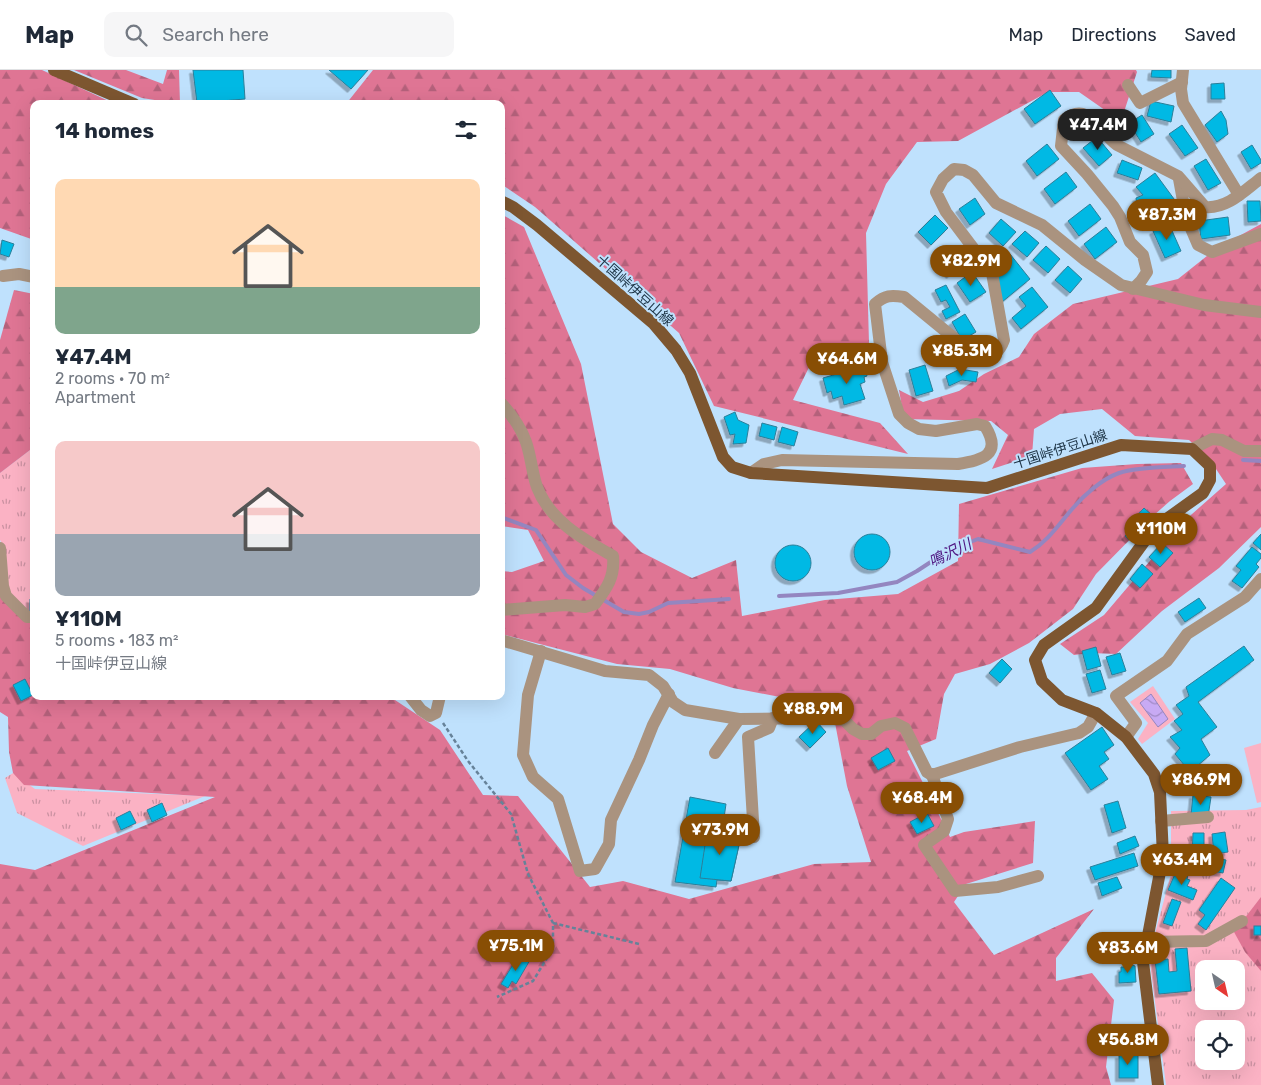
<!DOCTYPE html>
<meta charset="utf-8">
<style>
body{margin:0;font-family:Rubik,"Noto Sans JP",sans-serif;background:#f6f6f7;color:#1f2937;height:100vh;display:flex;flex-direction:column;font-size:19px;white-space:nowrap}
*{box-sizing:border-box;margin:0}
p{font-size:16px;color:#747a83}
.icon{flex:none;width:28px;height:28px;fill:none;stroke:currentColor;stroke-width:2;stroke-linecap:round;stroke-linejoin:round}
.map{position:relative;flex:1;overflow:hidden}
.side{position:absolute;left:30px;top:30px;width:475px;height:600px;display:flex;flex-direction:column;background:#fff;border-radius:10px;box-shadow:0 5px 20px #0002}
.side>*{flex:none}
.needle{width:32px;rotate:146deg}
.fabs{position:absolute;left:1195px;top:890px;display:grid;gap:10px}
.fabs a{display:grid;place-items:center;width:50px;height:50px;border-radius:10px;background:#fff;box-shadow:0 5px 20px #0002;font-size:25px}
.price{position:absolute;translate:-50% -42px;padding:0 11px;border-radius:18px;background:#884e04;color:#fff;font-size:16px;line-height:32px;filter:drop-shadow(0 1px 2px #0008)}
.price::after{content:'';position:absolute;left:50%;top:30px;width:15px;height:11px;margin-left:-8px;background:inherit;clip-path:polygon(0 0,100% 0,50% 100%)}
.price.selected{background:#222;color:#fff}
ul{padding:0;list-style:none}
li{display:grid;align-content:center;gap:10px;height:265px;padding:0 25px}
li span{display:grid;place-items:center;height:155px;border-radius:10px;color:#555}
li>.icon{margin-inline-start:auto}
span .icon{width:90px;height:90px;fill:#fffc;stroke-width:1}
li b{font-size:21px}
h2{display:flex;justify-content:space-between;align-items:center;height:60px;padding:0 25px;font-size:21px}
header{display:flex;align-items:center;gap:30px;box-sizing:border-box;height:70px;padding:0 25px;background:#fff;border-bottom:1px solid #e0e1e3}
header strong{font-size:24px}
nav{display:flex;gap:28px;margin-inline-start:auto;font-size:18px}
.search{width:350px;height:45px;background:#f6f6f7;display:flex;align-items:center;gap:12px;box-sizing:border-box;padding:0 18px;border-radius:10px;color:#747a83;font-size:19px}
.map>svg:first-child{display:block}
.grass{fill:url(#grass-tufts);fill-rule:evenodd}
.forest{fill:url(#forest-firs)}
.pitch{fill:#fbb2c4}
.water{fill:url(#water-waves);stroke:#9486c0}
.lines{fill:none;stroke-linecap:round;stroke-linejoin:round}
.stream{stroke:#9486c0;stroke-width:4}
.building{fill:#03b9e4;stroke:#2b7f99;filter:url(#shadow)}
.path{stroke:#668299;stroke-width:2.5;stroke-dasharray:4 2.5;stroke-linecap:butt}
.minor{stroke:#aa937f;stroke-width:12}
.major{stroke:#7d5630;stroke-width:12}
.labels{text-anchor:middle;stroke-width:4;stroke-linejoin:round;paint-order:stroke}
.street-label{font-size:14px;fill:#1c3345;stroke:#bfe1fd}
.water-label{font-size:15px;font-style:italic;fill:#4d127f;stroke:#bfe1fd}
</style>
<header>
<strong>Map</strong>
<div class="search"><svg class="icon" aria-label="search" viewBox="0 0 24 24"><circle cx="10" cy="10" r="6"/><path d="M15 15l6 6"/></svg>Search here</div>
<nav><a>Map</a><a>Directions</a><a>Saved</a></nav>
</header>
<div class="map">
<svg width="1261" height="1015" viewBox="0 0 1261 1015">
<defs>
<pattern id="grass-tufts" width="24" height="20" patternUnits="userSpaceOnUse" patternTransform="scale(1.25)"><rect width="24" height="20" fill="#fbb2c4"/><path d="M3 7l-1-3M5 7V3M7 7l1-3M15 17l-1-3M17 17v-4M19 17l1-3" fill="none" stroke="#ca91a1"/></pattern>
<pattern id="forest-firs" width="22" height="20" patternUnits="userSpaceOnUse" patternTransform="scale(1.25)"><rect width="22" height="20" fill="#df7594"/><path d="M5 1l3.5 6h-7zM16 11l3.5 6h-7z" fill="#b4617b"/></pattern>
<pattern id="water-waves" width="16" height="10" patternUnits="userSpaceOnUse" patternTransform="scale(1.25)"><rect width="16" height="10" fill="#c8aaf4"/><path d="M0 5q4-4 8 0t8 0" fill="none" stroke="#a28bc7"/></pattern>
<filter id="shadow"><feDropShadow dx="-3.5" dy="3.5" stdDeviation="0" flood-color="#0004"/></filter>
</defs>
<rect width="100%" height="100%" fill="#bfe1fd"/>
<g class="grass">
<path d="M 34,377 L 34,548 L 9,523 L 3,476 L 0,470 L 0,403 Z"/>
<path d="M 13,703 L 35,719 L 205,726 L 83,776 L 17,743 L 5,708 Z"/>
<path d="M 1261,737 L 1261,1015 L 1166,1015 L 1149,886 L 1171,804 L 1171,741 L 1246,740 ZM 1204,899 L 1236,899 L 1236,931 L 1204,931 ZM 1204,959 L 1236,959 L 1236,991 L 1204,991 Z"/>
</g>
<g class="forest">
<path d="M 0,0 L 42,0 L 115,34 L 34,34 L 34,170 L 0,158 Z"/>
<path d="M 74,0 L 126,0 L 163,14 L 167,0 L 179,0 L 180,34 L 142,28 Z"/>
<path d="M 373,0 L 1136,0 L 1137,2 L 1123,45 L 1112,45 L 1079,22 L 1048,22 L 958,71 L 917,72 L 886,114 L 866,163 L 869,273 L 815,285 L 793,330 L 880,353 L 908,384 L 714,336 L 679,263 L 535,137 L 501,114 L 501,34 L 346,34 Z"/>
<path d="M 501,144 L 524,157 L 581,294 L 613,454 L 641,482 L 692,508 L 736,490 L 742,546 L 825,530 L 898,524 L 958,491 L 959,434 L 1082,398 L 1137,394 L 1181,393 L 1193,414 L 1170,431 L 1153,446 L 1096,504 L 1073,539 L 1029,573 L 990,594 L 955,604 L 944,624 L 936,669 L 907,681 L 950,767 L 964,762 L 1035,751 L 1033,793 L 966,814 L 954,832 L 994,885 L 1094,839 L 1056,888 L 1056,911 L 1092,903 L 1114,930 L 1106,997 L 1111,1015 L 0,1015 L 0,794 L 35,800 L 215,727 L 24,715 L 13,703 L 9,682 L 8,647 L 0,642 L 0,522 L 31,554 L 34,555 L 34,626 L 389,626 L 440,660 L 483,725 L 518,726 L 590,817 L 623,811 L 689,829 L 814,794 L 871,792 L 847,716 L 832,637 L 733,618 L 670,599 L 617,594 L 501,564 L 501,501 L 512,502 L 544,491 L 528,460 L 501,456 Z"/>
<path d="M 1261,154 L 1261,457 L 1219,498 L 1162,541 L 1116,584 L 1091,583 L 1074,585 L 1060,574 L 1104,545 L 1183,452 L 1226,414 L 1210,390 L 1189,370 L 1135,366 L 1102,339 L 1060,344 L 1034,359 L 1032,386 L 992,399 L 1008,365 L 991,351 L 904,349 L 899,320 L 923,332 L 959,321 L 984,304 L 1019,287 L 1034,264 L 1073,234 L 1178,209 L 1217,178 Z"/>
<path d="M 14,220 L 34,224 L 34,377 L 0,403 L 0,270 Z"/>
<path d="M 1261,827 L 1261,901 L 1245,882 L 1234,862 Z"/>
</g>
<g class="pitch">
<path d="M 1153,616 L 1175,649 L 1142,674 L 1138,669 L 1148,653 L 1130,632 Z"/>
<path d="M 1261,673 L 1261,732 L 1257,733 L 1244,678 Z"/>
</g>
<path class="water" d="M 1151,624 L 1168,649 L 1158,657 L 1140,633 Z"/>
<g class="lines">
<g class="stream">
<path d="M 1243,390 L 1261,391"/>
<path d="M 501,447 L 536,460 L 566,505 L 583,518 L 624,542 L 639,544 L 649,542 L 668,533 L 729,529"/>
<path d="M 779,526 L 838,523 L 897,512 L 917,501 L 949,480 L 978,469 L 1030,482 C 1048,471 1059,454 1073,438 C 1084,425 1102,409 1119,403 C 1136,397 1166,397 1184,396"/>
</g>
</g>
<g class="building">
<path d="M 193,0 L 243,0 L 245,29 L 197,33 Z"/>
<path d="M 329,0 L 368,0 L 351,19 Z"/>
<path d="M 1152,0 L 1171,0 L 1171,8 L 1151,7 Z"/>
<path d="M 1224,13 L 1225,29 L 1211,29 L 1211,14 Z"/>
<path d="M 1050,20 L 1061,36 L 1035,54 L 1024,39 Z"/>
<path d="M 1151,31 L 1174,36 L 1171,52 L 1147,46 Z"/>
<path d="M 1221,41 L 1226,50 L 1228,64 L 1217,72 L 1205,55 Z"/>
<path d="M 1142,45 L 1154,64 L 1141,72 L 1129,53 Z"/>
<path d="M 1182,55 L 1198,78 L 1185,86 L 1169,64 Z"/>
<path d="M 1097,67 L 1112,85 L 1099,96 L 1083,78 Z"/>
<path d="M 1047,74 L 1059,89 L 1037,106 L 1026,91 Z"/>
<path d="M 1252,75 L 1261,90 L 1261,93 L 1251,99 L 1241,82 Z"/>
<path d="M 1206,89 L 1221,113 L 1208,120 L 1194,96 Z"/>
<path d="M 1122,90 L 1142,98 L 1138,110 L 1117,103 Z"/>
<path d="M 1066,102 L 1077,117 L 1055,134 L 1044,119 Z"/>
<path d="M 1155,103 L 1177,133 L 1159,147 L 1138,146 L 1136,128 L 1143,125 L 1136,117 Z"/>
<path d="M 975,128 L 985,144 L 970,155 L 959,139 Z"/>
<path d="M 1247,131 L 1260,131 L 1261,151 L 1248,152 Z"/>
<path d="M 1090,134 L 1101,149 L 1079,166 L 1068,151 Z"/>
<path d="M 935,145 L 948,158 L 931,175 L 918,162 Z"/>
<path d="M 1228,147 L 1230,165 L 1201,169 L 1199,151 Z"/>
<path d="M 1001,149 L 1016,162 L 1003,176 L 989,163 Z"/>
<path d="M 1169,154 L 1181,181 L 1165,188 L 1153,161 Z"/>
<path d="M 1106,157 L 1117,172 L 1095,189 L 1084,174 Z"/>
<path d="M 1025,161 L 1039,173 L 1027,187 L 1012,174 Z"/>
<path d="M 2,170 L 14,174 L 9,187 L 0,184 Z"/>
<path d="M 954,175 L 967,189 L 950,205 L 937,192 Z"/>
<path d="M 1046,176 L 1060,189 L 1048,203 L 1033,190 Z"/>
<path d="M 1010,184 L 1030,209 L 1002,232 L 992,197 Z"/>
<path d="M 1068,196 L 1082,209 L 1070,223 L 1055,210 Z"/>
<path d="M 972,202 L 986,222 L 970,232 L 957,213 Z"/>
<path d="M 946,215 L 960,242 L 946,249 L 942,241 L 950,237 L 946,230 L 941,232 L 935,220 Z"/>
<path d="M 1032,217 L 1048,237 L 1021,259 L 1012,248 L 1026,236 L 1019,227 Z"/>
<path d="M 965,244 L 976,262 L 962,270 L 952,252 Z"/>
<path d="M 925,295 L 933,321 L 916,326 L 909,300 Z"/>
<path d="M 864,296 L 867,306 L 864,307 L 865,312 L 860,314 L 865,329 L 844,335 L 842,326 L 833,329 L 831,321 L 827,323 L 823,308 Z"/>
<path d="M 960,299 L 978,302 L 976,312 L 962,310 L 949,316 L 946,306 Z"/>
<path d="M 735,342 L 738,350 L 749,355 L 746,373 L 733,374 L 735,364 L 730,365 L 724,347 Z"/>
<path d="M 762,353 L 777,357 L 774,370 L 759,366 Z"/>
<path d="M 782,357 L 798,362 L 794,376 L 778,372 Z"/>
<path d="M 1144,438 L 1153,446 L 1129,470 L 1125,466 L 1132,459 L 1128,455 Z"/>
<path d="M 1261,464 L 1261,480 L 1253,473 Z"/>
<circle cx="872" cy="482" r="18"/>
<path d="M 1162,473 L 1173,483 L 1160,497 L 1149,487 Z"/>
<circle cx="793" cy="493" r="18"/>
<path d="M 1252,477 L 1261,484 L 1261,488 L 1256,494 L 1259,497 L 1242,518 L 1232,511 L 1241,500 L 1236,496 Z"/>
<path d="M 1142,494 L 1153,504 L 1140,518 L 1130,509 Z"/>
<path d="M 1199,528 L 1206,538 L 1185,552 L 1178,542 Z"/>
<path d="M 30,529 L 34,530 L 34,541 L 30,541 Z"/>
<path d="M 1244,576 L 1254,590 L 1198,632 L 1217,657 L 1201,669 L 1210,685 L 1190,702 L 1175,684 L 1180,678 L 1170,667 L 1182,660 L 1174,651 L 1183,644 L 1176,635 L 1189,626 L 1186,617 Z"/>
<path d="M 1096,577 L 1101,596 L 1087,600 L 1082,581 Z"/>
<path d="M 1120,583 L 1126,601 L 1112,605 L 1106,587 Z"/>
<path d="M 1002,589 L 1012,599 L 1000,613 L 989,603 Z"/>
<path d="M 1100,600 L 1106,619 L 1092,623 L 1086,604 Z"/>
<path d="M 25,609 L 33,625 L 21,631 L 13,615 Z"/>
<path d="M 816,651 L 826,662 L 810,678 L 799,667 Z"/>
<path d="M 1102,657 L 1114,675 L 1104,682 L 1109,689 L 1099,696 L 1108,709 L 1091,720 L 1065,683 Z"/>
<path d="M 888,678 L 895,691 L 878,700 L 871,688 Z"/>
<path d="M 1193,725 L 1211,727 L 1208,747 L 1191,745 Z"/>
<path d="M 690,727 L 726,734 L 722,762 L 741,766 L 731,811 L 717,810 L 716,817 L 675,812 Z"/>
<path d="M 1118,731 L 1126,758 L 1112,763 L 1104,735 Z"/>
<path d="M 162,733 L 167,745 L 152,752 L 147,740 Z"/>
<path d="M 130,741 L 136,753 L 121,760 L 116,748 Z"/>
<path d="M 927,743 L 934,756 L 917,764 L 910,752 Z"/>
<path d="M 707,762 L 741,766 L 731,811 L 700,808 Z"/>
<path d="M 1225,762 L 1228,782 L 1214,784 L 1212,764 Z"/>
<path d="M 1193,763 L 1204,763 L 1204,788 L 1192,788 Z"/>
<path d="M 1135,766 L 1139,776 L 1120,784 L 1117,773 Z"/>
<path d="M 1134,783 L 1138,796 L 1095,810 L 1090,797 Z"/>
<path d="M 1215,788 L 1226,790 L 1223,803 L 1212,801 Z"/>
<path d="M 1181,802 L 1188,805 L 1187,809 L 1190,810 L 1187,816 L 1197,820 L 1193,830 L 1168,820 L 1175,804 L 1180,806 Z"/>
<path d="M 1117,807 L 1122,818 L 1102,826 L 1098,813 Z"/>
<path d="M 1221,808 L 1235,818 L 1206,860 L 1198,854 L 1205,845 L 1199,840 Z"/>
<path d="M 1172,829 L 1181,832 L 1172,856 L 1163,853 Z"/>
<rect x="1254" y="856" width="7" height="9"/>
<path d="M 1187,878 L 1191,921 L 1159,924 L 1155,890 L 1168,889 L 1169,902 L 1177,901 L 1175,879 Z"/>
<path d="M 523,886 L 530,890 L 516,914 L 512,911 L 508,918 L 501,914 L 514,893 L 518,895 Z"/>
<path d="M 1127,893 L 1135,896 L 1136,912 L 1119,913 L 1119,902 L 1121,902 L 1121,897 L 1127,897 Z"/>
<rect x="1119" y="985" width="19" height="23"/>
</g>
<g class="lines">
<g class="path">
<path d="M 443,653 L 468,691 L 511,744 L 528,804 L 553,853 L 553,878 L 533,911 L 497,927"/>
<path d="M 553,853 L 639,874"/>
</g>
<g class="minor">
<path d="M 1183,0 L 1181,19 L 1183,33 L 1239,125"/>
<path d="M 1128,15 L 1140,33 L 1182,12"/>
<path d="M 1179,109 L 1186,147 L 1198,175 L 1212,182 L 1261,164"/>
<path d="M 3,206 L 19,204 L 34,207"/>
<path d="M 1133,219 L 1141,211 L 1147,202 L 1143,185 L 1130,172 L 1120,147 L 1113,136 L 1087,104 L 1061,76 L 1064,50 C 1089,30 1099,62 1117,75 L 1178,106 L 1205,137 C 1227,139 1244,121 1261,108"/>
<path d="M 501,333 C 511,344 521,358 526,372 C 531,386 532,403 537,417 C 550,451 583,469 613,486 C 615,507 607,518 595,534 L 585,537 L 565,535 L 501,540"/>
<path d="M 1192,379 L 1212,369 L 1222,370 L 1244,381 L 1261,381"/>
<path d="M 751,403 L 764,394 L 782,390 L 958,394 C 982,390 1003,385 985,356 L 977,354 L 936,361 L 919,359 L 908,353 L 899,344 L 882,292 L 875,234 C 885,225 891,225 904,227 L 971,282 L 983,289 C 994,286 1000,281 1004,270 L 992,203 L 946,142 L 936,122 L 943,109 L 954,99 L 964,100 L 973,105 L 996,133 L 1042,155 L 1085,190 L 1121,215 L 1204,235 L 1261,242"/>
<path d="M 0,478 L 3,516 L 6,526 L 27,547 L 34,547"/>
<path d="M 501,570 L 605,601 L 649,605 L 663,616 L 673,632 L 685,640 L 739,649 L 824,648 L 844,650 L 853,659 L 862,664 L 871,664 L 881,656 L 895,653 L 905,658 L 927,702 L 932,705 L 1020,677 L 1079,663 L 1088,657 L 1096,643"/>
<path d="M 541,581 L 528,625 L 523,685 L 533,707 L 558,729 L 580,801 L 595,799 L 609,774 L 611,750 L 639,690 L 653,655 L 669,624"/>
<path d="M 410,626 L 421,640 L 430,646 L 436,643 L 440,626"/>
<path d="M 1126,667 L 1136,653 L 1116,626 L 1167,591 L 1187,564 L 1245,527 L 1261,509"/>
<path d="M 715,683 L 739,649"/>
<path d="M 932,705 L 948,749 L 944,761 L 924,775 L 955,821 L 998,817 L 1038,806"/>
<path d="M 1161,751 L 1208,747"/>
<path d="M 754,767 L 748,667 L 769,658 L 773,648"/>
<path d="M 1146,872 L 1206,871 L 1242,851"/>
</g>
<g class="major">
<path d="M 54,0 L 134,34"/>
<path d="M 501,131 L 513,137 L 537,155 L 654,254 L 676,280 L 690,303 L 723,387 L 732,397 L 751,403 L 987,418 L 1121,375 L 1192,379 L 1210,396 L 1210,410 L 1203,423 L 1154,458 L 1096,538 L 1044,575 L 1035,590 L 1042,611 L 1062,630 L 1096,643 L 1126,667 L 1154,704 L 1160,722 L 1163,786 L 1143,892 L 1158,1015"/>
</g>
</g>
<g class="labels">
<g class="street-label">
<text transform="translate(635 220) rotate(42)" y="5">十国峠伊豆山線</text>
<text transform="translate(1060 379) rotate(-18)" y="5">十国峠伊豆山線</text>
</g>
<g class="water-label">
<text transform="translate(950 483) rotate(-26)" y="5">鳴沢川</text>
</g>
</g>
</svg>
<div class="fabs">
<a><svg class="needle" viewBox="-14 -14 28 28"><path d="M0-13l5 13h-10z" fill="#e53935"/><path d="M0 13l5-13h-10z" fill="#747a83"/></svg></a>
<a><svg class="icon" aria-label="locate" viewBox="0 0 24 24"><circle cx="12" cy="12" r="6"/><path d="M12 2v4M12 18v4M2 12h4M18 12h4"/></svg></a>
</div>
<b class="price selected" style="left:1098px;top:81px">¥47.4M</b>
<b class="price" style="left:1167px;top:171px">¥87.3M</b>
<b class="price" style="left:971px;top:217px">¥82.9M</b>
<b class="price" style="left:962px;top:307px">¥85.3M</b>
<b class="price" style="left:847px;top:315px">¥64.6M</b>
<b class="price" style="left:1161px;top:485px">¥110M</b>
<b class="price" style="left:813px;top:665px">¥88.9M</b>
<b class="price" style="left:1201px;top:736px">¥86.9M</b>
<b class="price" style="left:922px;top:754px">¥68.4M</b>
<b class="price" style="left:720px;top:786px">¥73.9M</b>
<b class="price" style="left:1182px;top:816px">¥63.4M</b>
<b class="price" style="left:516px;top:902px">¥75.1M</b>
<b class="price" style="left:1128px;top:904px">¥83.6M</b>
<b class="price" style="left:1128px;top:996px">¥56.8M</b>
<section class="side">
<h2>14 homes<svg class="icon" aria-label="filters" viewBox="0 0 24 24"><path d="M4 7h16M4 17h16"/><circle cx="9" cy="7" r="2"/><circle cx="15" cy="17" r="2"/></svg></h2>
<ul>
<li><span style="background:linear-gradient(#ffd9b3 70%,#7fa58c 0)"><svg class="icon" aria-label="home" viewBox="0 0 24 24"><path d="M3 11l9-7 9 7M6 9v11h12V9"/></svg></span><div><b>¥47.4M</b><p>2 rooms · 70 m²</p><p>Apartment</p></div></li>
<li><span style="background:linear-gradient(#f6c9c9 60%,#9aa5b1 0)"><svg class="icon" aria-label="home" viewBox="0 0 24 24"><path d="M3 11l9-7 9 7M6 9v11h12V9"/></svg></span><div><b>¥110M</b><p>5 rooms · 183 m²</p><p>十国峠伊豆山線</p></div></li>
</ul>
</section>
</div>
